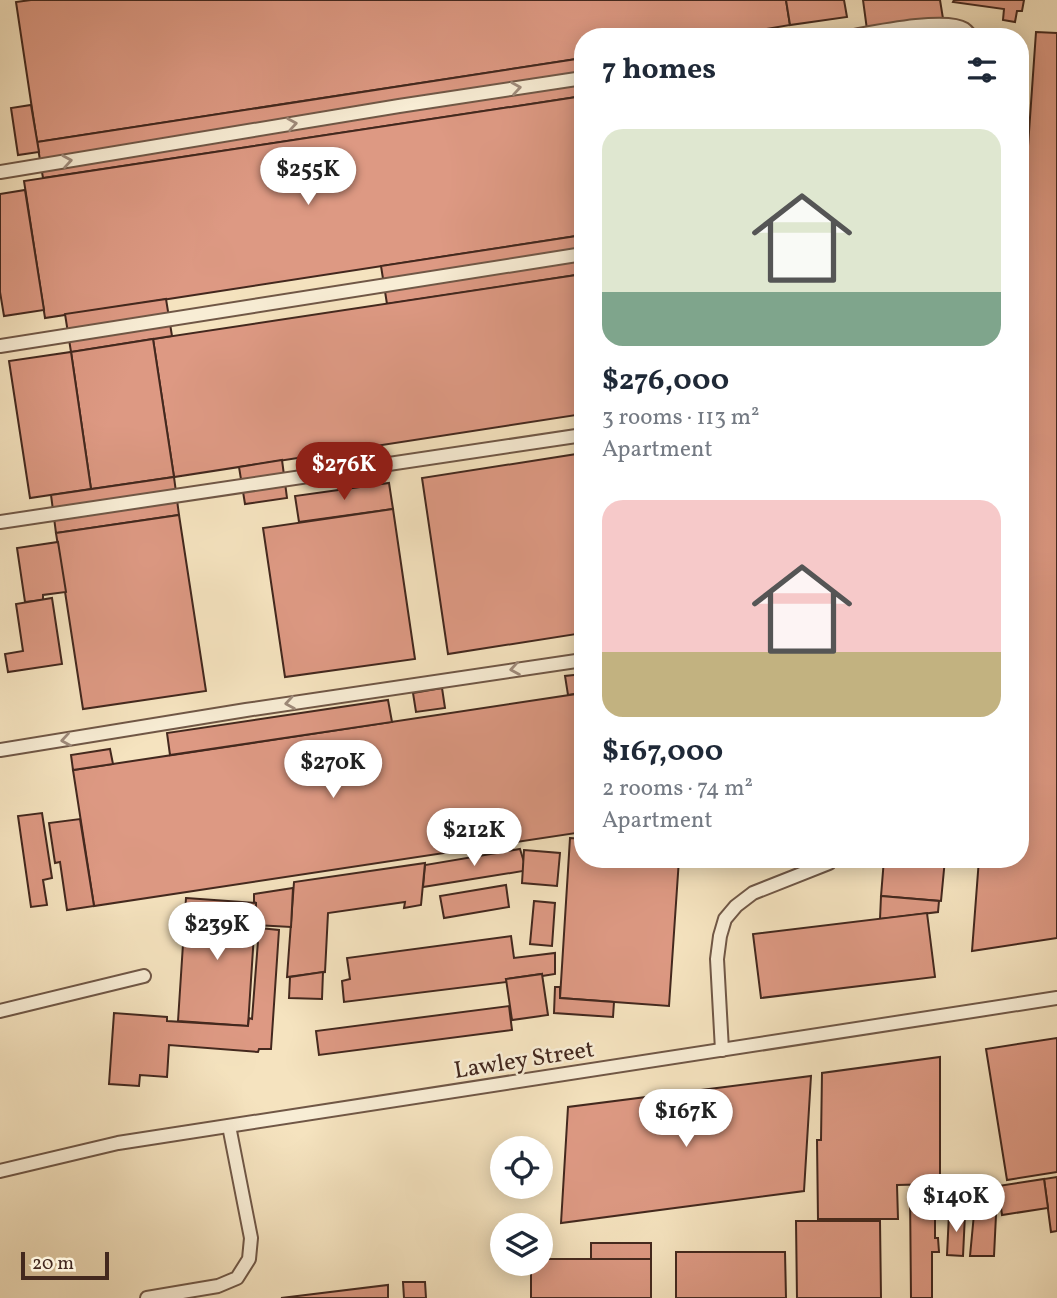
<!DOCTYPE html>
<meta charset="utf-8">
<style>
body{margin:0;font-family:Vollkorn,serif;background:#f2f2f3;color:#1f2937;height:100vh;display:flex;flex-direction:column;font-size:26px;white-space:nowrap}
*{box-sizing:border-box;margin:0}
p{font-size:23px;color:#747a83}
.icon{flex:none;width:38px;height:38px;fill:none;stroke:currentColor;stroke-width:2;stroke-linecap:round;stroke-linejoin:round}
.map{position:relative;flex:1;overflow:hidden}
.details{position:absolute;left:574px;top:28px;width:455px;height:840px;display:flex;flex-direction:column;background:#fff;border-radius:28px;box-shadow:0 4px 18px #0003}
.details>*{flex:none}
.fabs{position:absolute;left:490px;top:1136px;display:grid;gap:14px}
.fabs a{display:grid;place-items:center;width:63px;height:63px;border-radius:50%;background:#fff;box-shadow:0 4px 18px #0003;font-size:35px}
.scale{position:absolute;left:21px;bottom:18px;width:88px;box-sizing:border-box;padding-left:7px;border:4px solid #43281e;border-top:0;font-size:19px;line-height:24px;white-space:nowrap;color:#43281e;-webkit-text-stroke:5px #f8edd5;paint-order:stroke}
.price{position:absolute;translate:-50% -60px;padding:0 16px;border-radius:24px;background:#fff;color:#222;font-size:23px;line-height:46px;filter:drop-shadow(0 2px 4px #0008)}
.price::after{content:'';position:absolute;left:50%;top:42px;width:21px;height:16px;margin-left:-10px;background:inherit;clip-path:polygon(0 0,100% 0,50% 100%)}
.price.current{background:#8f2418;color:#fff}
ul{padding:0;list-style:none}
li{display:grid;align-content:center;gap:14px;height:371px;padding:0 28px}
li span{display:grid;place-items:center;height:217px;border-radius:21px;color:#555}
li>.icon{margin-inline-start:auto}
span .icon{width:126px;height:126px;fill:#fffc;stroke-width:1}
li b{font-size:30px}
h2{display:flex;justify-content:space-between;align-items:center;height:84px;padding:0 28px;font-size:30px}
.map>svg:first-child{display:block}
.building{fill:#dd9983;stroke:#43281e;stroke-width:2}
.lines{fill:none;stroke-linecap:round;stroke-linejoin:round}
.lane-casing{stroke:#705746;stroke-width:16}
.lane{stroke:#f8edd5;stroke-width:12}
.oneway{stroke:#9e8a7a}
.labels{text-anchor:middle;stroke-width:5;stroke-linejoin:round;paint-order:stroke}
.street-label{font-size:24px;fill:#43281e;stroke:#f8edd5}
</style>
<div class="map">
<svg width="1057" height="1298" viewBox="0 0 1057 1298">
<rect width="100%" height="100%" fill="#f5e3bf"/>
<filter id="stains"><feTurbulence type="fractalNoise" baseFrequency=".00286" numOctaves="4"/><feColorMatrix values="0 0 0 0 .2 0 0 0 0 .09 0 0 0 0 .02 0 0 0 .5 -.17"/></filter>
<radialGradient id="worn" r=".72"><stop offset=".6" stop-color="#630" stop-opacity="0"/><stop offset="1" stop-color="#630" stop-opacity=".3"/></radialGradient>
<g class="building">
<path d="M 31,0 L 786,0 L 790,25 L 719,37 L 583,37 L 583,58 L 37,142 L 16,2 Z"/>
<path d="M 786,0 L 844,0 L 847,17 L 790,25 Z"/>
<path d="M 863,0 L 940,0 L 946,37 L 868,37 Z"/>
<path d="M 954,0 L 1024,0 L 1022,11 L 1017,11 L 1015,22 L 1003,20 L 1004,9 L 953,2 Z"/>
<path d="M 753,32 L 754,37 L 719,37 Z"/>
<path d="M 1036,32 L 1057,33 L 1057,938 L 972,951 L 979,859 L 1020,859 L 1020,260 Z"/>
<path d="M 583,58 L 583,96 L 43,178 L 37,142 Z"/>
<path d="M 583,96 L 583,235 L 45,318 L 24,181 Z"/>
<path d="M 31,105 L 39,152 L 18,155 L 11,108 Z"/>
<path d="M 25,190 L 44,310 L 4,316 L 0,292 L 0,194 Z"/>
<path d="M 583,235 L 583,274 L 387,304 L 381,266 Z"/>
<path d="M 583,274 L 583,414 L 174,477 L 153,339 Z"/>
<path d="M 166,299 L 172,336 L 71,352 L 65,314 Z"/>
<path d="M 153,339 L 174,477 L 91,489 L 71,352 Z"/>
<path d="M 71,352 L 91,489 L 30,498 L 9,361 Z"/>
<path d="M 583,453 L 583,633 L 448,654 L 422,478 Z"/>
<path d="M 282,460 L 287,498 L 245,504 L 239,467 Z"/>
<path d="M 174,477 L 179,515 L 56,533 L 51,495 Z"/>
<path d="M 389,483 L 393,509 L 299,522 L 295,496 Z"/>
<path d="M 393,509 L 415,659 L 285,677 L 263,528 Z"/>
<path d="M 179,515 L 206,691 L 83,709 L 56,533 Z"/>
<path d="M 58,542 L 66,592 L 43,595 L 43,600 L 25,602 L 17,548 Z"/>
<path d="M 52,598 L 62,664 L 8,672 L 5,654 L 23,651 L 16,604 Z"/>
<path d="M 583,674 L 583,693 L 568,695 L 565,676 Z"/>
<path d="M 442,688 L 445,708 L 416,712 L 413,693 Z"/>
<path d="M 583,693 L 583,832 L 94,906 L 73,770 Z"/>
<path d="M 388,700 L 392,722 L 170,755 L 167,733 Z"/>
<path d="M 110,749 L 113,764 L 73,770 L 71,755 Z"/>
<path d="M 42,813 L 52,878 L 43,880 L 47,905 L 31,907 L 18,816 Z"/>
<path d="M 80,819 L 94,906 L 67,910 L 60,862 L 55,863 L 49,823 Z"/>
<path d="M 570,838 L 583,839 L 583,859 L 679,859 L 669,1006 L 560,998 Z"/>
<path d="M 520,849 L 524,862 L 523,871 L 423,887 L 425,865 Z"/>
<path d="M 524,850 L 560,853 L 557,886 L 522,883 Z"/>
<path d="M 884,859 L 945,859 L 941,901 L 881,896 Z"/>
<path d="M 425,863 L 421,905 L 404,908 L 405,902 L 328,913 L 325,972 L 287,977 L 294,882 Z"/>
<path d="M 506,885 L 509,907 L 444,918 L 440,896 Z"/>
<path d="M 293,888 L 291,927 L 255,925 L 256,903 L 254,902 L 254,894 Z"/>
<path d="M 881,896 L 939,901 L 938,912 L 880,919 Z"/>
<path d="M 186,898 L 256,903 L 248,1026 L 178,1021 Z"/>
<path d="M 534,901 L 555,903 L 552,946 L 530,944 Z"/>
<path d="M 927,913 L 935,977 L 761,998 L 753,934 Z"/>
<path d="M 259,928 L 279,930 L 271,1049 L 259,1049 L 258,1052 L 169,1045 L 167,1077 L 140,1075 L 139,1086 L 109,1084 L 114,1013 L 167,1017 L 167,1021 L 248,1026 L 249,1018 L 252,1019 Z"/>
<path d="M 511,936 L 514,958 L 555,953 L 555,974 L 542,976 L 542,974 L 506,979 L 507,982 L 344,1002 L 342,981 L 350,979 L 347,958 Z"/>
<path d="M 323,972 L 322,999 L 289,998 L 290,977 Z"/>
<path d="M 542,974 L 548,1015 L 512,1020 L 506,979 Z"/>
<path d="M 555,987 L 560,987 L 560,998 L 614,1002 L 613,1017 L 554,1013 Z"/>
<path d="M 509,1006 L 512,1030 L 319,1055 L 316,1031 Z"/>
<path d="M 1057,1038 L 1057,1172 L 1007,1180 L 986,1049 Z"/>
<path d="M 940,1057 L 940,1184 L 897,1185 L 898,1219 L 818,1219 L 817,1140 L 821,1140 L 822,1073 Z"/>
<path d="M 811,1076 L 804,1191 L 561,1223 L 568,1107 Z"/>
<path d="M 1057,1177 L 1057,1231 L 1051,1232 L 1044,1179 Z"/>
<path d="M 1044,1179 L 1048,1208 L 1002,1215 L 998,1186 Z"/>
<path d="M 998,1187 L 996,1215 L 949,1213 L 949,1194 Z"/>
<path d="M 910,1191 L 935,1191 L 935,1238 L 938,1238 L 939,1252 L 932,1252 L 932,1298 L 911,1298 Z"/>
<path d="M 949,1213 L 965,1214 L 963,1256 L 947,1255 Z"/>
<path d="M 974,1214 L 996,1215 L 994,1256 L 970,1256 Z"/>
<path d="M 796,1221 L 880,1221 L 881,1298 L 797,1298 Z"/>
<rect x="591" y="1243" width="60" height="16"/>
<path d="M 676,1252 L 785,1252 L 786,1298 L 676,1298 Z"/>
<path d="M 541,1259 L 651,1259 L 651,1298 L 531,1298 L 531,1264 L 541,1264 Z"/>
<path d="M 403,1282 L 425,1282 L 426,1298 L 404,1298 Z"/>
<path d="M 388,1285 L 388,1298 L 281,1298 Z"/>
</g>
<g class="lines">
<g class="lane-casing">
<g id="lane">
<path d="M 848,37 C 871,33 946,17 964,29 C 967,31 969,34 972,37"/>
<path d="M 0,172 L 399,106 L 583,78"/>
<path d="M 0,346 L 583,254"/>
<path d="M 0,522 L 583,435"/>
<path d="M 0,750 L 246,710 L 583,660"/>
<path d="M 0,1011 L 144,976"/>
<path d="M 722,1050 L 717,959 L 720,936 L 725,919 L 736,906 L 753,893 L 829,863"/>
<path d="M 0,1171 L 118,1143 L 1057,998"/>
<path d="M 147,1298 L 218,1286 L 237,1278 L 249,1259 L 251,1238 L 229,1126"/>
</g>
</g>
<use href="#lane" class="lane"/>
</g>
<defs><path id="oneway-chevron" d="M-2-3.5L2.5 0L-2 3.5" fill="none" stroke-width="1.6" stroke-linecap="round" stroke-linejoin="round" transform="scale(1.75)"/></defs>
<g class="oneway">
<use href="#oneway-chevron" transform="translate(516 88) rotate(-9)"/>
<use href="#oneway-chevron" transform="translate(292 124) rotate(-9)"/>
<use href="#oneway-chevron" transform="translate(67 161) rotate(-9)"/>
<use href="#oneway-chevron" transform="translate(515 669) rotate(171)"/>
<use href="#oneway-chevron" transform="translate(290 703) rotate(171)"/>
<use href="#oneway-chevron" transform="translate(66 740) rotate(171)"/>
</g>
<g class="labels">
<g class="street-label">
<text transform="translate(524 1059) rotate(-9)" y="8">Lawley Street</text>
</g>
</g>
<rect width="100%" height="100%" filter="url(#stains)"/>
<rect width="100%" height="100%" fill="url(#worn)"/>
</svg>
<div class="fabs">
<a><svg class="icon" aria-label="locate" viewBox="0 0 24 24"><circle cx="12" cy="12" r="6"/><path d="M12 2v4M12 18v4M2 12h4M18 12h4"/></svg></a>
<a><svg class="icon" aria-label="layers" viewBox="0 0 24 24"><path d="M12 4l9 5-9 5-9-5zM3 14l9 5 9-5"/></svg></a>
</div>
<div class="scale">20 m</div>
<b class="price" style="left:308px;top:207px">$255K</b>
<b class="price current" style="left:344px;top:502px">$276K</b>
<b class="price" style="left:333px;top:800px">$270K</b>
<b class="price" style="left:474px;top:868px">$212K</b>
<b class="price" style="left:217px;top:962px">$239K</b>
<b class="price" style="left:686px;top:1149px">$167K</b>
<b class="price" style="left:956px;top:1234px">$140K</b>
<section class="details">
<h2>7 homes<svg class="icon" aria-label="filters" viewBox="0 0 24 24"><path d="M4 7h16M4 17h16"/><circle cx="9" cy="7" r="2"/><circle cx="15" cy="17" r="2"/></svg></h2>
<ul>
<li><span style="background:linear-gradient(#dfe7d0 75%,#7fa58c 0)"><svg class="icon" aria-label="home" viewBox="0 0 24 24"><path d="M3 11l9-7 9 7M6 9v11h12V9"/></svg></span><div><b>$276,000</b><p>3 rooms · 113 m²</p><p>Apartment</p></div></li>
<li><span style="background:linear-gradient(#f6c9c9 70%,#c2b280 0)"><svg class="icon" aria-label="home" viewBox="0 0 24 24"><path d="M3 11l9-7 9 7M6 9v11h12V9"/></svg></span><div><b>$167,000</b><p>2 rooms · 74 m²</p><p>Apartment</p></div></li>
</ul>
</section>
</div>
